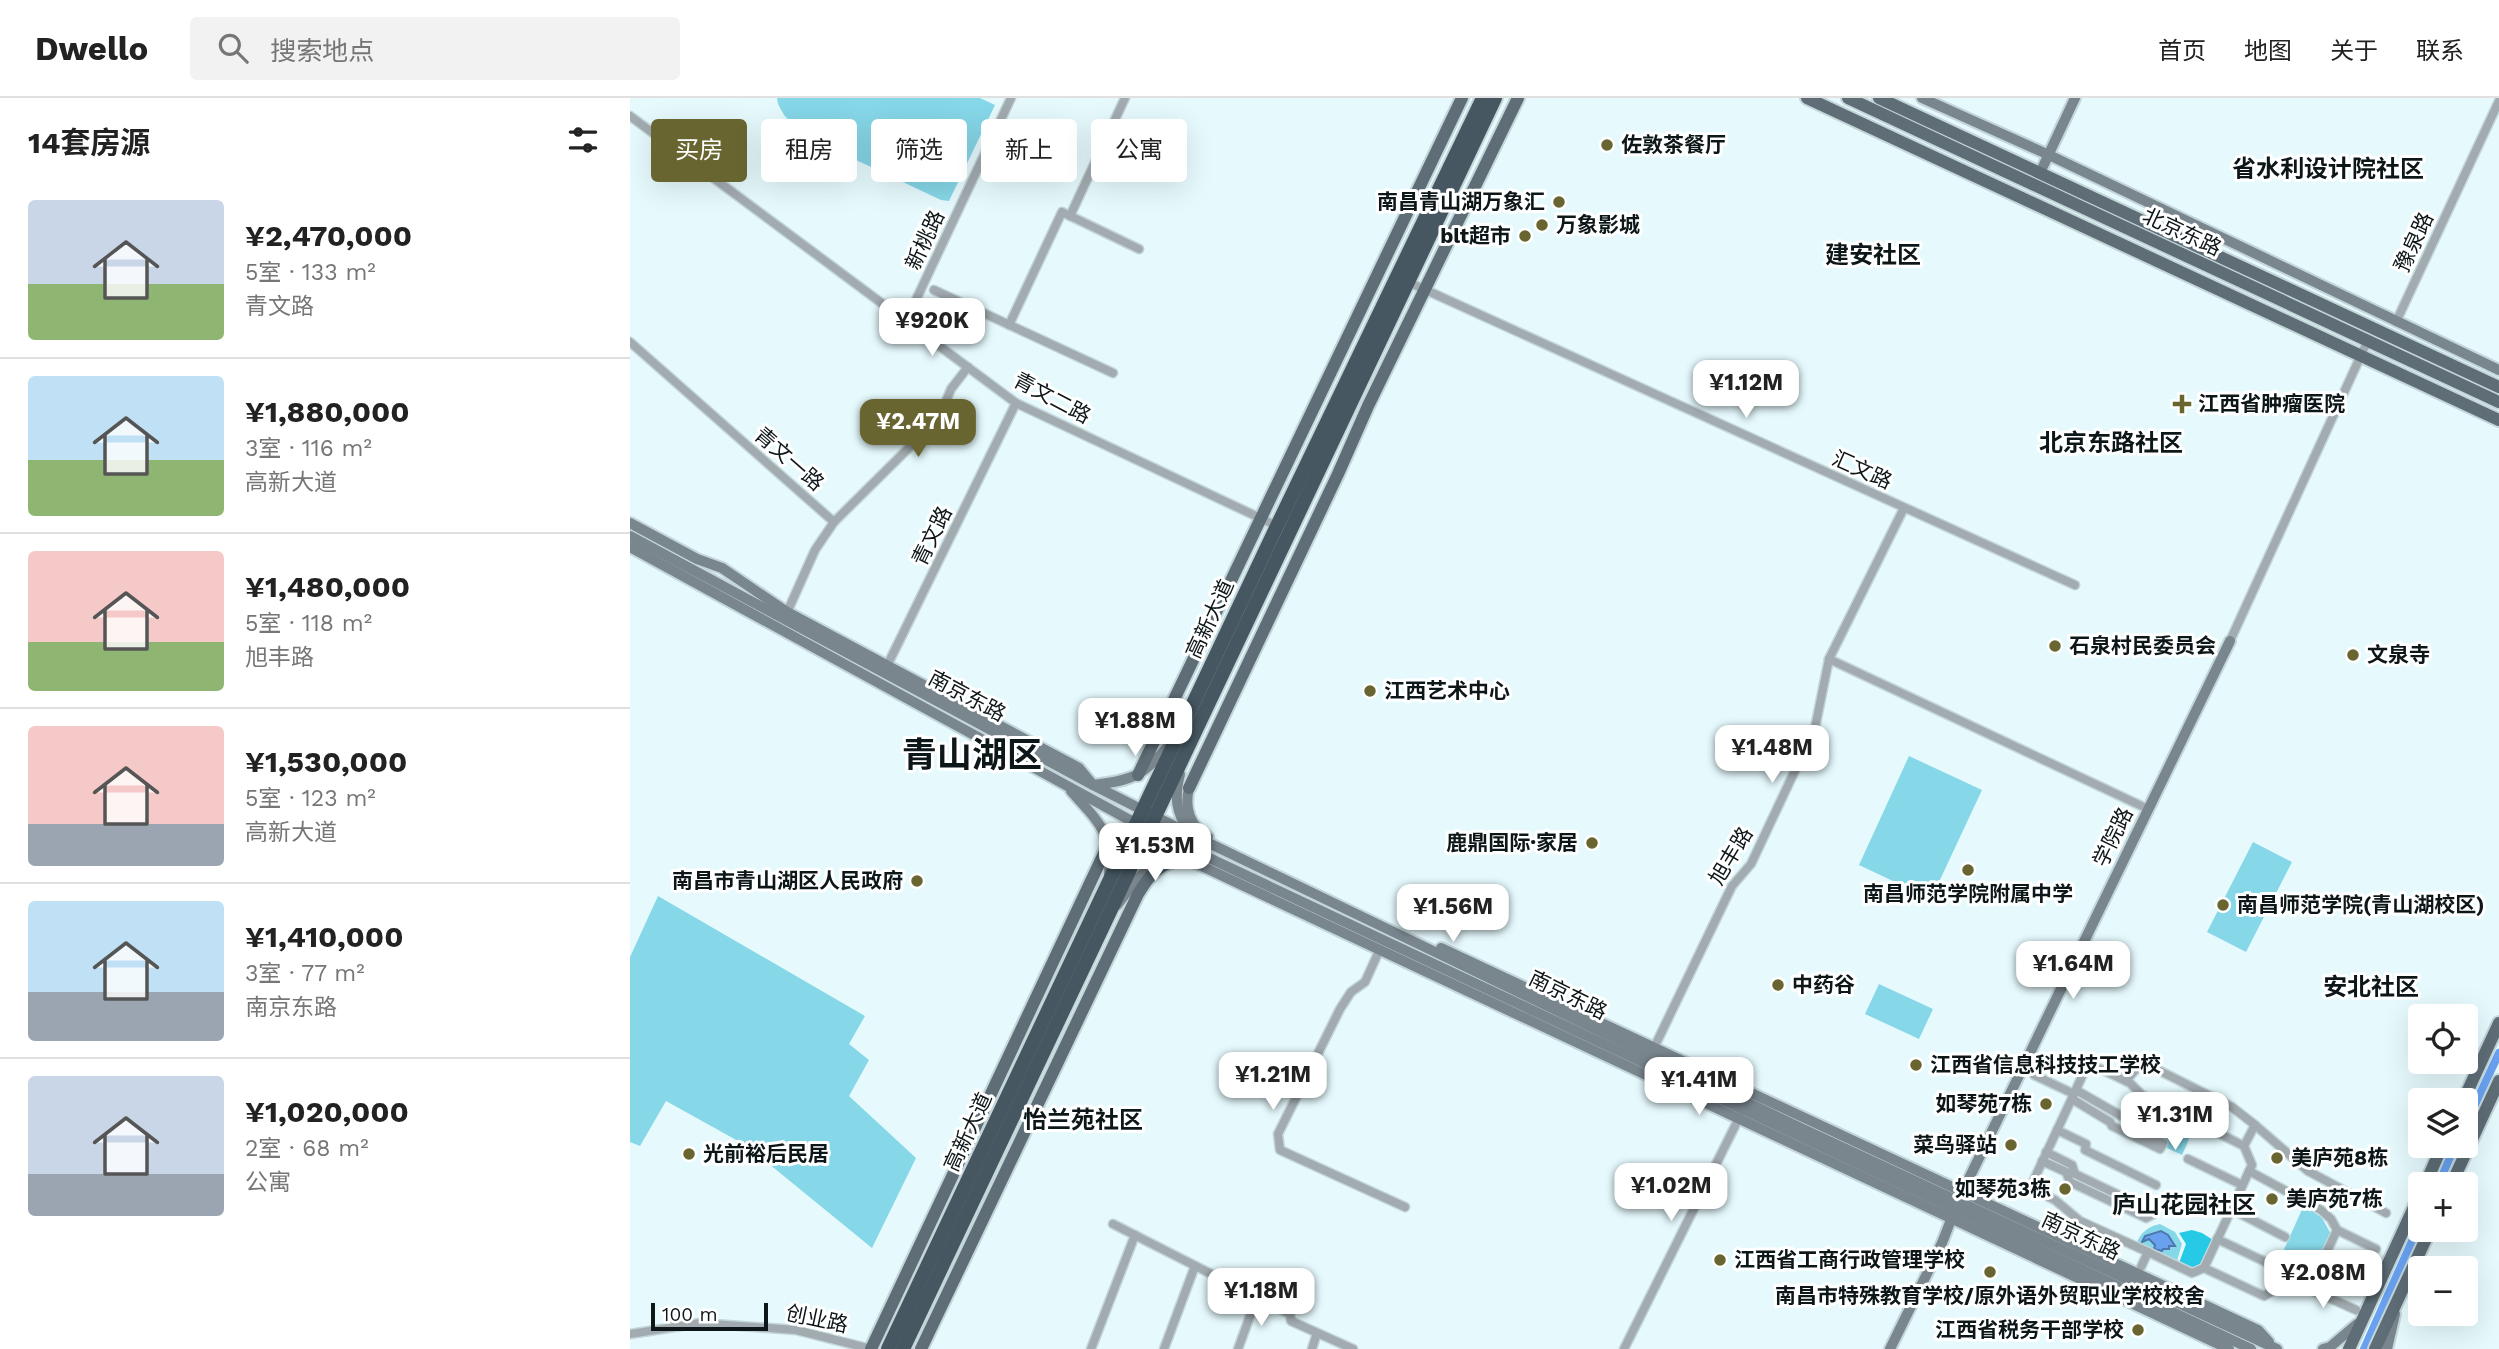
<!DOCTYPE html>
<html lang="zh">
<meta charset="utf-8">
<style>
body{margin:0;font-family:"Work Sans","Noto Sans SC",sans-serif;background:#f2f2f2;color:#222;height:100vh;display:flex;flex-direction:column;font-size:26px;white-space:nowrap}
*{box-sizing:border-box;margin:0}
p{font-size:23px;color:#767676}
.icon{flex:none;width:38px;height:38px;fill:none;stroke:currentColor;stroke-width:2;stroke-linecap:round;stroke-linejoin:round}
.map{position:relative;flex:1;overflow:hidden}
.side{display:flex;flex-direction:column;background:#fff;width:630px}
.side>*{flex:none}
.hud{position:absolute;left:21px;top:21px;width:665px;height:63px;display:flex;gap:14px}
.controls{position:absolute;left:1778px;top:906px;display:grid;gap:14px}
.controls a{display:grid;place-items:center;width:70px;height:70px;border-radius:7px;background:#fff;box-shadow:0 7px 28px #0002;font-size:35px}
.scale{position:absolute;left:21px;bottom:18px;width:117px;box-sizing:border-box;padding-left:7px;border:4px solid #0d1618;border-top:0;font-size:19px;line-height:24px;white-space:nowrap;color:#0d1618;-webkit-text-stroke:5px #fff;paint-order:stroke}
.price{position:absolute;translate:-50% -60px;padding:0 16px;border-radius:14px;background:#fff;color:#222;font-size:23px;line-height:46px;filter:drop-shadow(0 2px 4px #0008)}
.price::after{content:'';position:absolute;left:50%;top:42px;width:21px;height:16px;margin-left:-10px;background:inherit;clip-path:polygon(0 0,100% 0,50% 100%)}
.price.active{background:#696531;color:#fff}
ul{padding:0;list-style:none}
li{display:flex;align-items:center;gap:21px;height:175px;padding:0 28px}
li+li{border-top:2px solid #e0e0e0}
li span{display:grid;place-items:center;flex:none;width:196px;height:140px;border-radius:7px;color:#555}
li>.icon{margin-inline-start:auto}
span .icon{width:84px;height:84px;fill:#fffc;stroke-width:1}
li b{font-size:30px}
h2{display:flex;justify-content:space-between;align-items:center;height:84px;padding:0 28px;font-size:30px}
.pill{padding:0 24px;border-radius:7px;background:#fff;box-shadow:0 7px 28px #0002;font-size:24px;line-height:63px}
.pill.active{background:#696531;color:#fff}
header{display:flex;align-items:center;gap:42px;box-sizing:border-box;height:98px;padding:0 35px;background:#fff;border-bottom:2px solid #e0e0e0}
header strong{font-size:33px}
nav{display:flex;gap:38px;margin-inline-start:auto;font-size:24px}
.search{width:490px;height:63px;background:#f2f2f2;display:flex;align-items:center;gap:18px;box-sizing:border-box;padding:0 24px;border-radius:7px;color:#767676;font-size:26px}
main{display:flex;flex:1;min-height:0}
.map>svg:first-child{display:block}
.green{fill:#86d7e8}
.forest{fill:#26cae6}
.water{fill:#69a1ef;stroke:#4d77ae;stroke-width:2}
.lines{fill:none;stroke-linecap:round;stroke-linejoin:round}
.canal{stroke:#69a1ef;stroke-width:8}
.street-casing{stroke:#c3d6d9;stroke-width:11}
.secondary-casing{stroke:#c3d6d9;stroke-width:14}
.primary-casing{stroke:#c3d6d9;stroke-width:16}
.highway-casing{stroke:#c3d6d9;stroke-width:18}
.street{stroke:#a2abb0;stroke-width:8}
.secondary{stroke:#7a868e;stroke-width:10}
.primary{stroke:#5e6d76;stroke-width:12}
.highway{stroke:#465761;stroke-width:14}
.poi-dot{fill:#696531;stroke:#fff;stroke-width:2.5}
.labels{text-anchor:middle;stroke-width:6;stroke-linejoin:round;paint-order:stroke}
.poi-label{font-size:21px;font-weight:bold;fill:#0d1618;stroke:#fff;text-anchor:start}
.street-label{font-size:21px;fill:#0d1618;stroke:#fff}
.quarter-label{font-size:24px;font-weight:bold;fill:#0d1618;stroke:#fff}
.town-label{font-size:35px;font-weight:bold;fill:#0d1618;stroke:#fff}
</style>
<header>
<strong>Dwello</strong>
<div class="search"><svg class="icon" aria-label="search" viewBox="0 0 24 24"><circle cx="10" cy="10" r="6"/><path d="M15 15l6 6"/></svg>搜索地点</div>
<nav><a>首页</a><a>地图</a><a>关于</a><a>联系</a></nav>
</header>
<main>
<section class="side">
<h2>14套房源<svg class="icon" aria-label="filters" viewBox="0 0 24 24"><path d="M4 7h16M4 17h16"/><circle cx="9" cy="7" r="2"/><circle cx="15" cy="17" r="2"/></svg></h2>
<ul>
<li><span style="background:linear-gradient(#c9d6e8 60%,#8fb573 0)"><svg class="icon" aria-label="home" viewBox="0 0 24 24"><path d="M3 11l9-7 9 7M6 9v11h12V9"/></svg></span><div><b>¥2,470,000</b><p>5室 · 133 m²</p><p>青文路</p></div></li>
<li><span style="background:linear-gradient(#bfe0f5 60%,#8fb573 0)"><svg class="icon" aria-label="home" viewBox="0 0 24 24"><path d="M3 11l9-7 9 7M6 9v11h12V9"/></svg></span><div><b>¥1,880,000</b><p>3室 · 116 m²</p><p>高新大道</p></div></li>
<li><span style="background:linear-gradient(#f6c9c9 65%,#8fb573 0)"><svg class="icon" aria-label="home" viewBox="0 0 24 24"><path d="M3 11l9-7 9 7M6 9v11h12V9"/></svg></span><div><b>¥1,480,000</b><p>5室 · 118 m²</p><p>旭丰路</p></div></li>
<li><span style="background:linear-gradient(#f6c9c9 70%,#9aa5b1 0)"><svg class="icon" aria-label="home" viewBox="0 0 24 24"><path d="M3 11l9-7 9 7M6 9v11h12V9"/></svg></span><div><b>¥1,530,000</b><p>5室 · 123 m²</p><p>高新大道</p></div></li>
<li><span style="background:linear-gradient(#bfe0f5 65%,#9aa5b1 0)"><svg class="icon" aria-label="home" viewBox="0 0 24 24"><path d="M3 11l9-7 9 7M6 9v11h12V9"/></svg></span><div><b>¥1,410,000</b><p>3室 · 77 m²</p><p>南京东路</p></div></li>
<li><span style="background:linear-gradient(#c9d6e8 70%,#9aa5b1 0)"><svg class="icon" aria-label="home" viewBox="0 0 24 24"><path d="M3 11l9-7 9 7M6 9v11h12V9"/></svg></span><div><b>¥1,020,000</b><p>2室 · 68 m²</p><p>公寓</p></div></li>
</ul>
</section>
<div class="map">
<svg width="1869" height="1251" viewBox="0 0 1869 1251">
<rect width="100%" height="100%" fill="#e6fafe"/>
<g class="green">
<path d="M 147,0 L 350,0 L 365,7 L 319,103 L 311,102 L 173,37 L 154,17 L 148,6 Z"/>
<path d="M 1279,658 L 1352,692 L 1301,801 L 1229,767 Z"/>
<path d="M 1623,744 L 1662,764 L 1616,854 L 1577,834 Z"/>
<path d="M 28,798 L 235,918 L 219,946 L 239,962 L 219,998 L 286,1060 L 242,1150 L 117,1048 L 36,1003 L 10,1048 L 0,1044 L 0,859 Z"/>
<path d="M 1249,886 L 1303,911 L 1289,941 L 1235,916 Z"/>
<path d="M 1547,1019 C 1563,1036 1562,1036 1552,1057 L 1533,1048 Z"/>
<path d="M 1674,1107 L 1692,1120 L 1701,1136 L 1679,1182 L 1638,1187 Z"/>
<path d="M 1530,1126 L 1545,1134 L 1552,1146 L 1546,1166 L 1506,1147 C 1510,1135 1517,1129 1530,1126 Z"/>
</g>
<path class="forest" d="M 1562,1132 L 1572,1135 L 1583,1142 L 1571,1168 L 1562,1171 L 1549,1165 L 1556,1146 L 1549,1135 Z"/>
<path class="water" d="M 1531,1133 L 1538,1137 L 1545,1148 L 1539,1148 L 1539,1151 L 1533,1151 L 1532,1153 L 1524,1151 L 1525,1147 L 1519,1141 L 1512,1144 L 1515,1138 Z"/>
<g class="lines">
<g class="canal">
<path d="M 1836,1026 L 1869,955"/>
<path d="M 1808,1087 L 1825,1048"/>
<path d="M 1734,1251 L 1790,1125"/>
</g>
<g class="street-casing">
<g id="street">
<path d="M 0,18 L 386,305 L 647,428"/>
<path d="M 440,118 L 495,0"/>
<path d="M 776,183 L 1445,487"/>
<path d="M 304,192 L 483,275"/>
<path d="M 276,223 L 381,0"/>
<path d="M 1766,224 L 1869,3"/>
<path d="M 379,227 L 432,114 L 509,151"/>
<path d="M 0,244 L 204,424 L 185,452 L 155,519"/>
<path d="M 204,424 L 309,320 L 321,291 L 338,269"/>
<path d="M 1600,543 L 1738,242"/>
<path d="M 1199,561 L 1518,711"/>
<path d="M 255,572 L 386,305"/>
<path d="M 750,851 L 735,884 L 721,894 L 710,911 L 648,1036 L 650,1052 L 775,1109"/>
<path d="M 1022,954 L 1102,788 L 1121,766 L 1185,630 L 1199,561 L 1274,410"/>
<path d="M 1404,977 L 1444,996 L 1400,1090 L 1425,1102 L 1450,1123 L 1518,1154 L 1511,1169"/>
<path d="M 1496,983 L 1512,964 L 1602,1009 L 1625,1027 L 1614,1048"/>
<path d="M 1444,996 L 1458,965 L 1500,985 L 1512,997 L 1614,1048 L 1622,1067 L 1574,1170 L 1562,1175 L 1518,1154"/>
<path d="M 1442,1001 L 1480,1024 L 1482,1028 L 1530,1051 L 1533,1045 L 1503,1031 L 1500,1023 L 1446,992"/>
<path d="M 1625,1027 L 1678,1073 L 1756,1115"/>
<path d="M 1427,1032 L 1456,1046 L 1455,1052 L 1526,1087"/>
<path d="M 1558,1061 L 1612,1087"/>
<path d="M 1412,1063 L 1436,1074 L 1440,1084 L 1516,1120 L 1522,1117 L 1520,1112 L 1445,1076 L 1442,1067 L 1416,1054"/>
<path d="M 1601,1111 L 1655,1139"/>
<path d="M 483,1126 L 660,1216 L 661,1223 L 723,1251"/>
<path d="M 1707,1132 L 1746,1151"/>
<path d="M 1587,1141 L 1642,1167"/>
<path d="M 1692,1162 L 1731,1180"/>
<path d="M 1574,1170 L 1634,1198 L 1646,1191 L 1681,1187 L 1707,1132 L 1701,1121 L 1691,1112 L 1619,1073"/>
<path d="M 1681,1187 L 1684,1193 L 1726,1212"/>
<path d="M 0,1236 L 70,1225 L 166,1232 L 241,1251"/>
<path d="M 461,1251 L 505,1137"/>
<path d="M 534,1251 L 565,1168"/>
<path d="M 608,1251 L 627,1199"/>
<path d="M 682,1251 L 687,1235"/>
<path d="M 994,1251 L 1110,1018"/>
</g>
</g>
<g class="secondary-casing">
<g id="secondary">
<path d="M 1292,0 L 1419,57 L 1869,272"/>
<path d="M 1410,75 L 1445,0"/>
<path d="M 0,425 L 67,461 L 92,470 L 157,514 L 449,670 L 463,687 C 506,682 513,677 541,645"/>
<path d="M 0,438 L 463,687 L 560,736 L 1173,1031 L 1647,1251"/>
<path d="M 0,449 L 507,726 L 1621,1251"/>
<path d="M 550,676 C 544,699 546,714 559,734"/>
<path d="M 559,690 C 554,710 560,728 578,739"/>
<path d="M 441,693 C 468,724 483,733 479,779"/>
<path d="M 541,764 L 552,762 L 563,764 L 1599,1251"/>
<path d="M 487,807 C 505,785 527,746 561,756"/>
<path d="M 811,850 L 1628,1232 L 1639,1244"/>
<path d="M 1330,1099 L 1600,543"/>
<path d="M 1260,1251 L 1312,1145 L 1324,1114"/>
<path d="M 1693,1251 L 1700,1249 L 1727,1226"/>
<path d="M 1757,1251 L 1765,1216"/>
</g>
</g>
<g class="primary-casing">
<g id="primary">
<path d="M 1177,0 L 1869,322"/>
<path d="M 1218,0 L 1869,304"/>
<path d="M 1249,0 L 1869,289"/>
<path d="M 508,677 L 832,0"/>
<path d="M 559,690 L 708,376 L 738,308 L 888,0"/>
<path d="M 1833,1003 L 1869,925"/>
<path d="M 1795,1087 L 1812,1048"/>
<path d="M 1821,1087 L 1869,983"/>
<path d="M 241,1251 L 477,749"/>
<path d="M 291,1251 L 508,796 C 518,780 524,771 541,764"/>
<path d="M 1719,1251 L 1790,1096"/>
<path d="M 1745,1251 L 1800,1132"/>
</g>
</g>
<g class="highway-casing">
<g id="highway">
<path d="M 258,1251 L 647,428 L 853,0"/>
<path d="M 273,1251 L 865,0"/>
</g>
</g>
<use href="#street" class="street"/>
<use href="#secondary" class="secondary"/>
<use href="#primary" class="primary"/>
<use href="#highway" class="highway"/>
</g>
<g class="poi-dot">
<circle cx="977" cy="47" r="7"/>
<circle cx="929" cy="104" r="7"/>
<circle cx="912" cy="127" r="7"/>
<circle cx="895" cy="138" r="7"/>
<path d="M1548.5 295.5h7v7h7v7h-7v7h-7v-7h-7v-7h7z"/>
<circle cx="1425" cy="548" r="7"/>
<circle cx="1723" cy="557" r="7"/>
<circle cx="740" cy="593" r="7"/>
<circle cx="962" cy="745" r="7"/>
<circle cx="1338" cy="772" r="7"/>
<circle cx="287" cy="783" r="7"/>
<circle cx="1593" cy="807" r="7"/>
<circle cx="1148" cy="887" r="7"/>
<circle cx="1286" cy="967" r="7"/>
<circle cx="1416" cy="1006" r="7"/>
<circle cx="1381" cy="1047" r="7"/>
<circle cx="59" cy="1056" r="7"/>
<circle cx="1647" cy="1060" r="7"/>
<circle cx="1435" cy="1091" r="7"/>
<circle cx="1642" cy="1101" r="7"/>
<circle cx="1090" cy="1162" r="7"/>
<circle cx="1360" cy="1174" r="7"/>
<circle cx="1508" cy="1232" r="7"/>
</g>
<g class="labels">
<g class="poi-label">
<text x="991" y="54">佐敦茶餐厅</text>
<text x="915" y="111" text-anchor="end">南昌青山湖万象汇</text>
<text x="926" y="134">万象影城</text>
<text x="881" y="145" text-anchor="end">blt超市</text>
<text x="1568" y="313">江西省肿瘤医院</text>
<text x="1439" y="555">石泉村民委员会</text>
<text x="1737" y="564">文泉寺</text>
<text x="754" y="600">江西艺术中心</text>
<text x="948" y="752" text-anchor="end">鹿鼎国际·家居</text>
<text x="273" y="790" text-anchor="end">南昌市青山湖区人民政府</text>
<text x="1338" y="803" text-anchor="middle">南昌师范学院附属中学</text>
<text x="1607" y="814">南昌师范学院(青山湖校区)</text>
<text x="1162" y="894">中药谷</text>
<text x="1300" y="974">江西省信息科技技工学校</text>
<text x="1402" y="1013" text-anchor="end">如琴苑7栋</text>
<text x="1367" y="1054" text-anchor="end">菜鸟驿站</text>
<text x="73" y="1063">光前裕后民居</text>
<text x="1661" y="1067">美庐苑8栋</text>
<text x="1421" y="1098" text-anchor="end">如琴苑3栋</text>
<text x="1656" y="1108">美庐苑7栋</text>
<text x="1104" y="1169">江西省工商行政管理学校</text>
<text x="1360" y="1205" text-anchor="middle">南昌市特殊教育学校/原外语外贸职业学校校舍</text>
<text x="1494" y="1239" text-anchor="end">江西省税务干部学校</text>
</g>
<g class="street-label">
<text transform="translate(1552 134) rotate(25)" y="7">北京东路</text>
<text transform="translate(295 142) rotate(-65)" y="7">新桃路</text>
<text transform="translate(1784 144) rotate(-65)" y="7">豫泉路</text>
<text transform="translate(422 300) rotate(28)" y="7">青文二路</text>
<text transform="translate(159 361) rotate(41)" y="7">青文一路</text>
<text transform="translate(1232 372) rotate(24)" y="7">汇文路</text>
<text transform="translate(302 438) rotate(-64)" y="7">青文路</text>
<text transform="translate(580 521) rotate(-65)" y="7">高新大道</text>
<text transform="translate(337 598) rotate(28)" y="7">南京东路</text>
<text transform="translate(1483 739) rotate(-64)" y="7">学院路</text>
<text transform="translate(1101 758) rotate(-59)" y="7">旭丰路</text>
<text transform="translate(938 897) rotate(26)" y="7">南京东路</text>
<text transform="translate(338 1034) rotate(-65)" y="7">高新大道</text>
<text transform="translate(1451 1138) rotate(25)" y="7">南京东路</text>
<text transform="translate(187 1221) rotate(12)" y="7">创业路</text>
</g>
<g class="quarter-label">
<text x="1698" y="79">省水利设计院社区</text>
<text x="1243" y="165">建安社区</text>
<text x="1481" y="353">北京东路社区</text>
<text x="1741" y="897">安北社区</text>
<text x="453" y="1030">怡兰苑社区</text>
<text x="1554" y="1115">庐山花园社区</text>
</g>
<g class="town-label">
<text x="342" y="669">青山湖区</text>
</g>
</g>
</svg>
<div class="controls">
<a><svg class="icon" aria-label="locate" viewBox="0 0 24 24"><circle cx="12" cy="12" r="6"/><path d="M12 2v4M12 18v4M2 12h4M18 12h4"/></svg></a>
<a><svg class="icon" aria-label="layers" viewBox="0 0 24 24"><path d="M12 4l9 5-9 5-9-5zM3 14l9 5 9-5"/></svg></a>
<a>+</a>
<a>−</a>
</div>
<div class="scale">100 m</div>
<b class="price" style="left:302px;top:260px">¥920K</b>
<b class="price" style="left:1116px;top:322px">¥1.12M</b>
<b class="price active" style="left:288px;top:361px">¥2.47M</b>
<b class="price" style="left:505px;top:660px">¥1.88M</b>
<b class="price" style="left:1142px;top:687px">¥1.48M</b>
<b class="price" style="left:525px;top:785px">¥1.53M</b>
<b class="price" style="left:823px;top:846px">¥1.56M</b>
<b class="price" style="left:1443px;top:903px">¥1.64M</b>
<b class="price" style="left:643px;top:1014px">¥1.21M</b>
<b class="price" style="left:1069px;top:1019px">¥1.41M</b>
<b class="price" style="left:1545px;top:1054px">¥1.31M</b>
<b class="price" style="left:1041px;top:1125px">¥1.02M</b>
<b class="price" style="left:1693px;top:1212px">¥2.08M</b>
<b class="price" style="left:631px;top:1230px">¥1.18M</b>
<div class="hud">
<a class="pill active">买房</a>
<a class="pill">租房</a>
<a class="pill">筛选</a>
<a class="pill">新上</a>
<a class="pill">公寓</a>
</div>
</div>
</main>
